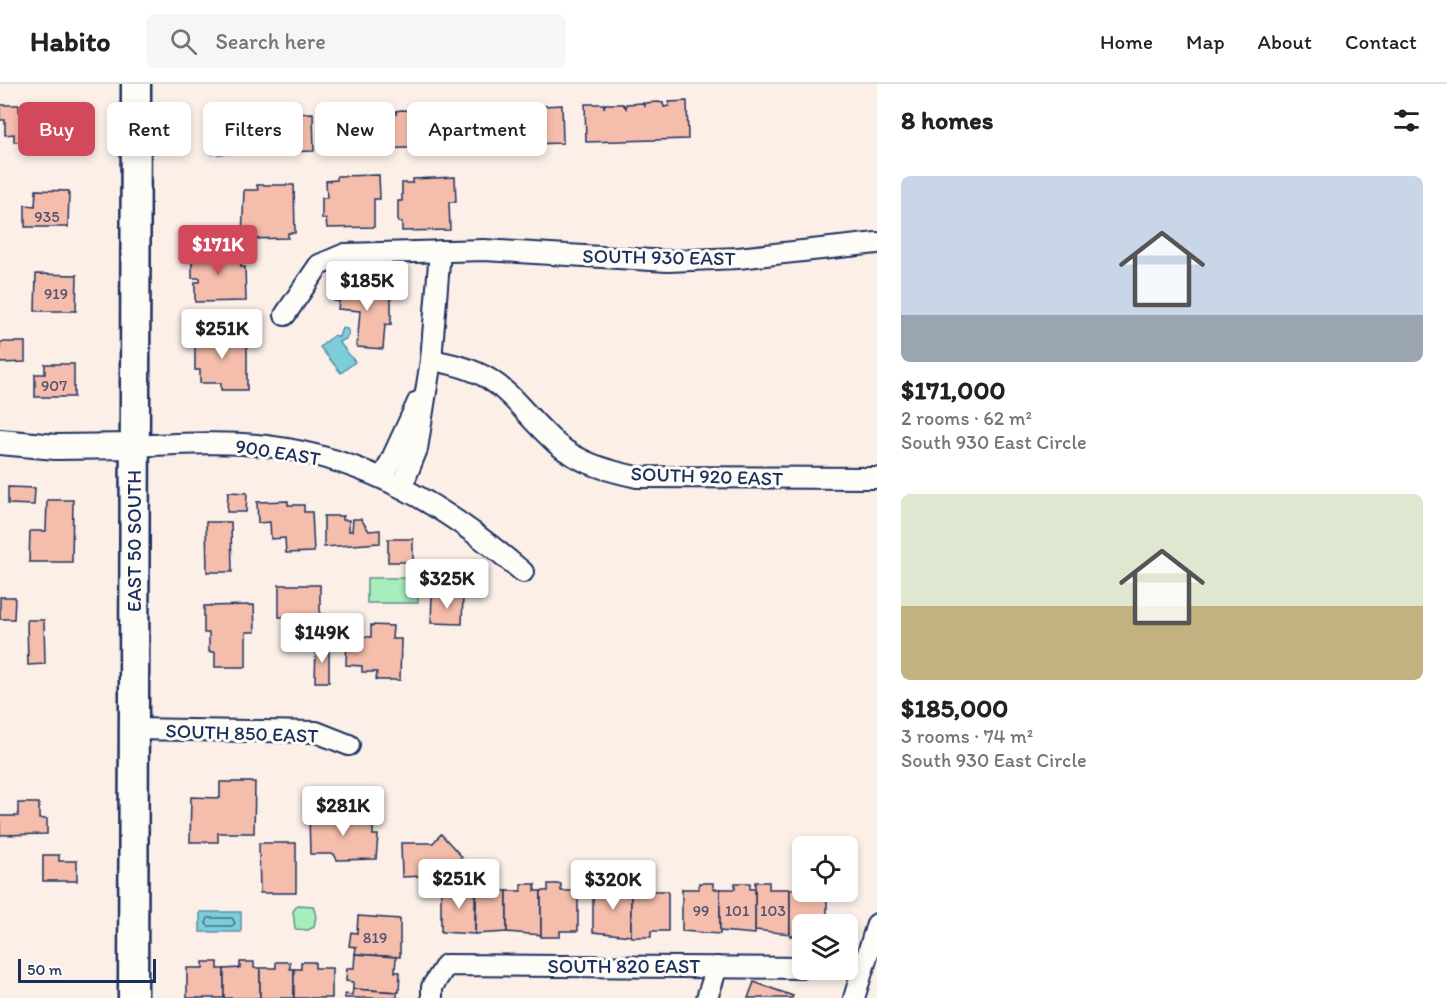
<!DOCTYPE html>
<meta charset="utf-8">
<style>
body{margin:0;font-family:Itim,sans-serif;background:#f6f6f6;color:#222;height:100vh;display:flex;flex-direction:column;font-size:22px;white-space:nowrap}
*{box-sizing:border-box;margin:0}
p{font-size:20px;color:#767676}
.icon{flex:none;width:33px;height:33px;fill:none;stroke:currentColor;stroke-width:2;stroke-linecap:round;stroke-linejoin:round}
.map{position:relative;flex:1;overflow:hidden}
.sheet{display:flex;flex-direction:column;background:#fff;width:570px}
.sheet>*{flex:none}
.top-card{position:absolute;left:18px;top:18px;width:570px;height:54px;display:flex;gap:12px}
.buttons{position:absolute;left:792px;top:752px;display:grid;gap:12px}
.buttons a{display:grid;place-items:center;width:66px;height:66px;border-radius:9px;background:#fff;box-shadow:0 3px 9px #0003;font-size:30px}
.scale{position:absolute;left:18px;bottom:15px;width:138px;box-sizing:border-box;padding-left:6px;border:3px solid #1b2f5e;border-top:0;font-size:16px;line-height:21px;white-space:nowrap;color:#1b2f5e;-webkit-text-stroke:4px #fdfcf7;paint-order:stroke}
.price{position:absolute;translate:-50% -51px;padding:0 14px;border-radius:6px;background:#fff;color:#222;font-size:20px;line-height:39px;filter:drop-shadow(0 2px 3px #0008)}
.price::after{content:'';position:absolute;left:50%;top:36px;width:18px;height:14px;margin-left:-9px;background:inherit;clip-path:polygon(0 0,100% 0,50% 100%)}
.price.selected{background:#d1495b;color:#fff}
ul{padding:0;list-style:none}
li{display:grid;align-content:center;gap:12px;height:318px;padding:0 24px}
li span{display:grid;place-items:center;height:186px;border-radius:9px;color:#555}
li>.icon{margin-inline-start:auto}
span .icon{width:108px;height:108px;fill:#fffc;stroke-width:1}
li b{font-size:26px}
h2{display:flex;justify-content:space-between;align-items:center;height:72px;padding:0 24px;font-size:26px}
.pill{padding:0 21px;border-radius:9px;background:#fff;box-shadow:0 3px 9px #0003;font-size:21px;line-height:54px}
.pill.selected{background:#d1495b;color:#fff}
header{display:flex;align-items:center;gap:36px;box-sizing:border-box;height:84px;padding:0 30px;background:#fff;border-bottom:2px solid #e0e0e0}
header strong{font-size:28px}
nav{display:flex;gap:33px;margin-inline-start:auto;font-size:21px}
.search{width:420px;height:54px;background:#f6f6f6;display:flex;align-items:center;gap:15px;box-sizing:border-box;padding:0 21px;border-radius:9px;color:#767676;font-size:22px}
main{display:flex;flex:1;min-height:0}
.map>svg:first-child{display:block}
.green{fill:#a6eebc;stroke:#608e8d;stroke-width:1.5}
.water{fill:#7eced9;stroke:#568ea8;stroke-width:1.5}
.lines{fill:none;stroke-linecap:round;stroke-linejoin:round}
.shore{stroke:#436f8f;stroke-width:1.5}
.building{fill:#f5bdab;stroke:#1b2f5e;stroke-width:1.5}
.minor-casing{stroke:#1b2f5e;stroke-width:24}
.tertiary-casing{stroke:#1b2f5e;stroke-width:28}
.secondary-casing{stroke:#1b2f5e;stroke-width:33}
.minor{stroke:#fdfcf7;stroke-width:20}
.tertiary{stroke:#fdfcf7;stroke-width:24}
.secondary{stroke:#fdfcf7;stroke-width:28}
.labels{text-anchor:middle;stroke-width:6;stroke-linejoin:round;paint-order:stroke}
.number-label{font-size:16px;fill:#525271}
.street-label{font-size:20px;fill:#1b2f5e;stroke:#fdfcf7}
</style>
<header>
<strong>Habito</strong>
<div class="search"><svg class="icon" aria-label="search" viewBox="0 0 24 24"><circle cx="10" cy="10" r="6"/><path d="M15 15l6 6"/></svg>Search here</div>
<nav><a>Home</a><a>Map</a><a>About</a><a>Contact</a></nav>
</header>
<main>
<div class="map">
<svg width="877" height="914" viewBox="0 0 877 914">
<rect width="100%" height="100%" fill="#fbefe8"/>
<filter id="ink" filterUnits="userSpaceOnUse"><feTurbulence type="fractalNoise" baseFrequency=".0167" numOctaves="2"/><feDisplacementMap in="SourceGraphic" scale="12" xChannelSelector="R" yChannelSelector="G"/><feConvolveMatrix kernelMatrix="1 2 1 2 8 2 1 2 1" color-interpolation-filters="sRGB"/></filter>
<g filter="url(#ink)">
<g class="green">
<rect x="367" y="494" width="51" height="25"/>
<path d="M 298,821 L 313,822 L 316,832 L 314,843 L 308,846 L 295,845 L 293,827 Z"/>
</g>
<g class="water">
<path d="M 342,244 L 347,245 L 349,249 L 346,255 L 339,258 L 355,278 L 341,289 L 320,263 L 334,251 L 339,253 Z"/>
<rect x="200" y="828" width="41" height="20"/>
</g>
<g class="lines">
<path class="shore" d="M 208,834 L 232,834 L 235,839 L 232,842 L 208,842 L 206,839 Z"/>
</g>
<g class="building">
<path d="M 687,17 L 688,55 L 586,58 L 585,20 L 604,20 L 604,24 L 605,20 L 623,20 L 626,24 L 626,20 L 643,19 L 645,23 L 645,19 L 658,18 L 663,19 L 664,23 L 669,22 L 669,18 Z"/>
<path d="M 0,21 L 19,21 L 19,28 L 46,28 L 47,58 L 14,58 L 14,50 L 5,51 L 5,36 L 0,36 Z"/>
<path d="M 562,21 L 563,59 L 461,62 L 460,24 L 478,23 L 480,28 L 480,24 L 498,23 L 500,28 L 500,23 L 518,23 L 520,27 L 520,23 L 533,22 L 538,22 L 538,27 L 543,26 L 543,22 Z"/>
<path d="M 438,25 L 440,63 L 338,66 L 336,28 L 355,28 L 356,32 L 356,28 L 375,28 L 377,32 L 377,27 L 395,27 L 396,31 L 396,27 L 402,26 L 415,27 L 415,30 L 420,30 L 420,26 Z"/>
<path d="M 313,29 L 314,67 L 212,70 L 211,33 L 229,32 L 231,36 L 231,32 L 236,31 L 249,32 L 251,36 L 251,31 L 269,31 L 271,35 L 271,31 L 277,30 L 290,30 L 290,34 L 295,34 L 294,30 Z"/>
<path d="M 379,91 L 380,115 L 374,115 L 374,143 L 327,144 L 326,135 L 322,135 L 322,114 L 327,114 L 326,97 L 337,96 L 337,92 Z"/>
<path d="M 455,93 L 456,118 L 449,118 L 450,146 L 402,147 L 402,138 L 398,138 L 398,117 L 402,117 L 402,99 L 413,99 L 413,95 Z"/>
<path d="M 257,101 L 294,101 L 295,149 L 288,149 L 288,154 L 242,155 L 244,106 L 258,106 Z"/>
<path d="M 36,106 L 69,107 L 68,143 L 25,143 L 25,121 L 35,122 Z"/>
<path d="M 217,164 L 217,168 L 240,168 L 241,183 L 245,183 L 246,217 L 195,218 L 195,198 L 200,198 L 200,194 L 192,194 L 192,165 Z"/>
<path d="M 36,190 L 77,191 L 76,227 L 35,227 Z"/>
<path d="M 335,200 L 391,205 L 391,241 L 385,240 L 383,265 L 357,263 L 360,227 L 338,225 L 339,217 L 334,217 Z"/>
<path d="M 195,249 L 247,250 L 247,306 L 221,306 L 221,299 L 200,299 L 200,286 L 195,286 Z"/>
<path d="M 0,258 L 25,258 L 25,278 L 0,279 Z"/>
<path d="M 45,280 L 74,280 L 74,313 L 35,313 L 35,290 L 45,290 Z"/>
<path d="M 8,403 L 35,404 L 34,421 L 8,420 Z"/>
<path d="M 228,408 L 247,409 L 246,428 L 227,428 Z"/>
<path d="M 47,416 L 73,416 L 72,478 L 29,478 L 30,447 L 46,447 Z"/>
<path d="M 288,417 L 288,421 L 304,421 L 304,428 L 312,428 L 314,468 L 286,469 L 285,454 L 271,455 L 270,438 L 258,439 L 257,418 Z"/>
<path d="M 324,432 L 344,432 L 342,436 L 349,436 L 349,447 L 352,447 L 353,435 L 361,435 L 369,447 L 380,446 L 380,459 L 324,463 Z"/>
<path d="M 206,438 L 231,438 L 232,488 L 207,488 Z"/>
<rect x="388" y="455" width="25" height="23"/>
<rect x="279" y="501" width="41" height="32"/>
<path d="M 432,511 L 463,512 L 462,540 L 431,539 Z"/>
<path d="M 0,513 L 15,513 L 14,535 L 0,535 Z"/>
<path d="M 254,521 L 255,548 L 246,548 L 246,583 L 215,583 L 215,568 L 209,568 L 209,549 L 204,549 L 204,522 Z"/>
<path d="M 27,536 L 44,536 L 45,580 L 28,581 Z"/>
<path d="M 371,541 L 393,542 L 392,555 L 401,555 L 400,596 L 376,596 L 377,588 L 362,588 L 362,582 L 346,581 L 347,552 L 371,553 Z"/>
<path d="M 316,562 L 329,562 L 329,598 L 315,598 Z"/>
<path d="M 220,698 L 255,698 L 254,749 L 218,749 L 218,758 L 190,758 L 191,713 L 220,714 Z"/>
<path d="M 18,719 L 39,719 L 39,735 L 47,735 L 47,750 L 0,751 L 0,732 L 18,732 Z"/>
<path d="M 369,731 L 369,740 L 373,740 L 373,751 L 378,751 L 376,775 L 337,776 L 334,770 L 310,770 L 309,732 Z"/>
<path d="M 441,750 L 462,773 L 445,791 L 402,793 L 401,759 L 433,759 Z"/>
<path d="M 259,759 L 296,759 L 296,809 L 260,809 Z"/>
<path d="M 43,771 L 59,771 L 59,777 L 77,777 L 77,797 L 43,797 Z"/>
<path d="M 755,798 L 769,798 L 769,805 L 790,805 L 790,850 L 755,846 Z"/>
<path d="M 797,798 L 802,798 L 802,807 L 827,807 L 827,840 L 802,840 L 802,852 L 790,852 L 790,805 L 797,805 Z"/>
<path d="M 699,799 L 713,799 L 713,805 L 720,805 L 720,850 L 682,847 L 682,805 L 699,805 Z"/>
<path d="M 735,799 L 750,799 L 750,805 L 755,805 L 755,850 L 720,847 L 720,805 L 735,805 Z"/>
<path d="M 458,800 L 472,800 L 472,807 L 475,807 L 475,850 L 441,848 L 441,807 L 458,807 Z"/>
<path d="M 477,800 L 491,800 L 491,807 L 507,807 L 507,848 L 475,850 Z"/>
<path d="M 521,800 L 535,800 L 535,807 L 541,807 L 541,851 L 507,848 L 507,807 L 521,807 Z"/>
<path d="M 548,800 L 561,800 L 561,807 L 578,807 L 578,847 L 560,847 L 560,853 L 541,853 L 541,807 L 548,807 Z"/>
<path d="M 611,800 L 625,800 L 625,807 L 631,807 L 631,852 L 593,848 L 593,807 L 611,807 Z"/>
<path d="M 635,800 L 649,800 L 649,807 L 668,807 L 668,847 L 651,847 L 651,853 L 631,853 L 631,807 L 635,807 Z"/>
<path d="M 358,832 L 400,835 L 400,873 L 355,870 L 356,863 L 349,862 L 351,848 L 357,849 Z"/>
<path d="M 355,870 L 396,873 L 395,888 L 400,888 L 399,908 L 353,905 L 353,898 L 346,897 L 347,884 L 354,884 Z"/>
<path d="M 203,878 L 218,878 L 218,885 L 224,885 L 224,914 L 187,914 L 187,884 L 203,884 Z"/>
<path d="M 240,878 L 254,878 L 254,884 L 260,884 L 260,914 L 224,914 L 224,885 L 240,884 Z"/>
<path d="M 276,878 L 290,878 L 290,885 L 294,885 L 294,914 L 260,914 L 260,884 L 276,884 Z"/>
<path d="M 301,878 L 315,878 L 315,884 L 332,884 L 332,914 L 294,914 L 294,885 L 301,885 Z"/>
<path d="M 754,898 L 793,912 L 792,914 L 748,914 Z"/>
<path d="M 353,905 L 397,908 L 397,914 L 345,914 L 345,910 L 352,911 Z"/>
</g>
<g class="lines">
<g class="minor-casing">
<g id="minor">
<path d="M 285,231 L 319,181 L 345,170 L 484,166 L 668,177 L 738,174 L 877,159"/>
<path d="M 431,276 C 506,288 507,315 557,360 C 579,379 609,387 637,393 L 877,394"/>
<path d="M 134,362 C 178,360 222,357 266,362 C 368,374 447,423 523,488"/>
<path d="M 383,394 L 418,318"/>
<path d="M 402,402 L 417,365 L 431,276 L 440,167"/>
<path d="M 133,645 L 316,648 L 349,661"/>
<path d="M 432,914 L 432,903 L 446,881 L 802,884"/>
<path d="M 707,914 L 717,883"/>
<path d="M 854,914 L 877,840"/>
</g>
</g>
<g class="tertiary-casing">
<path id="tertiary" d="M 0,358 L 56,363 L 134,362"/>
</g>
<g class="secondary-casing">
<path id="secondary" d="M 133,914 L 136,0"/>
</g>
<use href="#minor" class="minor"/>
<use href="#tertiary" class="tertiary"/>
<use href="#secondary" class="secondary"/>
</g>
</g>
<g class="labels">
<g class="number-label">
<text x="47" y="138">935</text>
<text x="56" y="215">919</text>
<text x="54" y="307">907</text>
<text x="701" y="832">99</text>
<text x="737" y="832">101</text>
<text x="773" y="832">103</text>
<text x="375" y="859">819</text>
</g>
<g class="street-label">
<text transform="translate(659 173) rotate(1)" y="7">SOUTH 930 EAST</text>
<text transform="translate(278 368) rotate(9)" y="7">900 EAST</text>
<text transform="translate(707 392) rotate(2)" y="7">SOUTH 920 EAST</text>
<text transform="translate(134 457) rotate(-90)" y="7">EAST 50 SOUTH</text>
<text transform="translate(242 649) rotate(2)" y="7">SOUTH 850 EAST</text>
<text x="624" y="889">SOUTH 820 EAST</text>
</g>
</g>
</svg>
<div class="buttons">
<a><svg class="icon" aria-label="locate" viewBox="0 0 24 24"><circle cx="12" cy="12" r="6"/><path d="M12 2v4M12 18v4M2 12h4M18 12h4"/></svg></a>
<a><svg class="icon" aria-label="layers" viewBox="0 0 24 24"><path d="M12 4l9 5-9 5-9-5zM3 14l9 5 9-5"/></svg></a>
</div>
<div class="scale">50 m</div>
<b class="price selected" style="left:218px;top:192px">$171K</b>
<b class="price" style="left:367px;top:228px">$185K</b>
<b class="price" style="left:222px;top:276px">$251K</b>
<b class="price" style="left:447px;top:526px">$325K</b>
<b class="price" style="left:322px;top:580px">$149K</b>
<b class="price" style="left:343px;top:753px">$281K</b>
<b class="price" style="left:459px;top:826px">$251K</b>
<b class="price" style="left:613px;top:827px">$320K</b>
<div class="top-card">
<a class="pill selected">Buy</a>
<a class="pill">Rent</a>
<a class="pill">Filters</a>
<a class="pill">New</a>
<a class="pill">Apartment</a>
</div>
</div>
<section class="sheet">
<h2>8 homes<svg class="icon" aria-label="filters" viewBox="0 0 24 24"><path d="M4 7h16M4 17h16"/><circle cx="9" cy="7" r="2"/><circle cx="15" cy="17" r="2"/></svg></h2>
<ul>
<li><span style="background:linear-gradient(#c9d6e8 75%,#9aa5b1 0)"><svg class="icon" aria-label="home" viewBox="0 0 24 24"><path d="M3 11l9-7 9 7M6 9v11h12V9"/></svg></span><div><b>$171,000</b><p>2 rooms · 62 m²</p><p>South 930 East Circle</p></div></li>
<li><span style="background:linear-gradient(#dfe7d0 60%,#c2b280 0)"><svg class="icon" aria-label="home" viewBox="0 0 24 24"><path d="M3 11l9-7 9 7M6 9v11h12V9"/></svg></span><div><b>$185,000</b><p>3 rooms · 74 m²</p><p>South 930 East Circle</p></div></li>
</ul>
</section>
</main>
